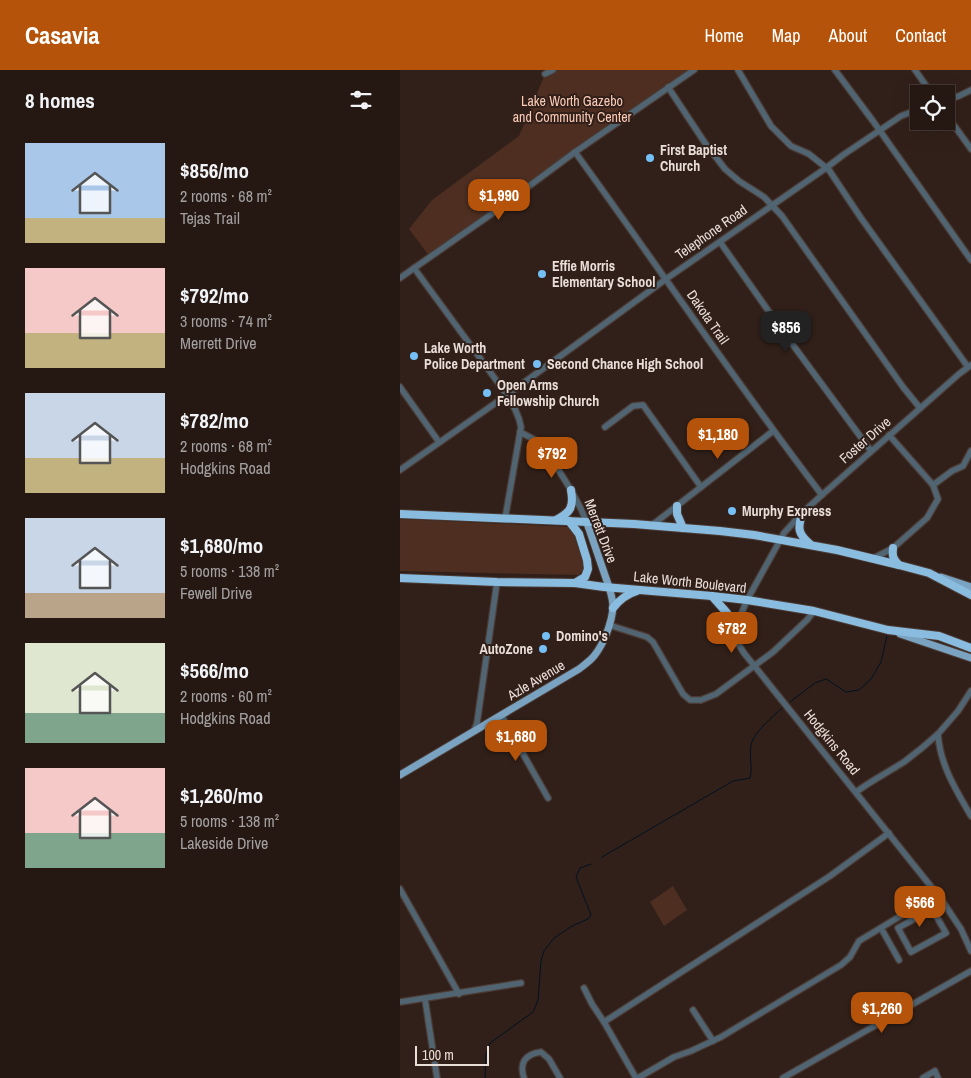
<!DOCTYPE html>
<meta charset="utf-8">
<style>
body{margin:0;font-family:"Archivo Narrow",sans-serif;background:#312521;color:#f1f3f6;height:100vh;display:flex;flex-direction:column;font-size:19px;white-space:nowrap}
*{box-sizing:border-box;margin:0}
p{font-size:16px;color:#a3a0a0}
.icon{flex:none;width:28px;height:28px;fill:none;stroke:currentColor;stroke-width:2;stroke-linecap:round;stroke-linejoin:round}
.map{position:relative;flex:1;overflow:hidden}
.panel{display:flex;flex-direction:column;background:#251813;width:400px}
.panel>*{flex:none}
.tools{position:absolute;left:510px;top:15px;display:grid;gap:10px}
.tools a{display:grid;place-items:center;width:45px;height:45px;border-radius:0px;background:#251813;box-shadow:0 5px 20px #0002,0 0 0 1px #423733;font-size:25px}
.scale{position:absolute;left:15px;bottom:12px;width:74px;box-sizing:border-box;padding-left:5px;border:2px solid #eaded9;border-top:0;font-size:14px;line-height:18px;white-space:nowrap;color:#eaded9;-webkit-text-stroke:4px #312019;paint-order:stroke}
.price{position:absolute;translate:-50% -42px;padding:0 11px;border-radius:10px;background:#b45309;color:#fff;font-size:16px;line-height:32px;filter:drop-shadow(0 1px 2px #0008)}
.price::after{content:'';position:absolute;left:50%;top:30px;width:15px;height:11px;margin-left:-8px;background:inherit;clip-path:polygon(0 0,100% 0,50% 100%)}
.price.selected{background:#222;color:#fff}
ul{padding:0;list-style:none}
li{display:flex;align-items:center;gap:15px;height:125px;padding:0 25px}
li span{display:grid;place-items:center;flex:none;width:140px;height:100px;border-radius:0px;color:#555}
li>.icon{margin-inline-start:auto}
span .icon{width:60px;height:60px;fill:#fffc;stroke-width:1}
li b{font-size:21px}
h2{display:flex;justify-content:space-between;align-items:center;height:60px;padding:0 25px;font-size:21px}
header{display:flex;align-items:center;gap:30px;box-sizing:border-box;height:70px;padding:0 25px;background:#b45309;color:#fff}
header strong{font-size:24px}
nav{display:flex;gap:28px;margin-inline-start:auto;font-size:18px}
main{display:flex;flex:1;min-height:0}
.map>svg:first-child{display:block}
.green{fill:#4d2e21}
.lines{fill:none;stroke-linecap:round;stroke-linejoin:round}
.stream{stroke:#001121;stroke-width:1}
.minor-casing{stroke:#4b3b34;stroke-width:8}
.major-casing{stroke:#4b3b34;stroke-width:9}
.highway-casing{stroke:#4b3b34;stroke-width:10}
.minor{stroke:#506472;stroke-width:5.5}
.major{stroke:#7aa3c1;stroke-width:7}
.highway{stroke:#8abce0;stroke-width:8}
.poi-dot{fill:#74c0f6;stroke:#312019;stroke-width:2}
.labels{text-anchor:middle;stroke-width:4;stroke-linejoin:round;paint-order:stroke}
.park-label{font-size:14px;fill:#fccbb7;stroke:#312019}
.poi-label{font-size:14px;font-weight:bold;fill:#eaded9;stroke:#312019;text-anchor:start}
.street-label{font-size:14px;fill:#eaded9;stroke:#312019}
</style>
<header>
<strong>Casavia</strong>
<nav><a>Home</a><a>Map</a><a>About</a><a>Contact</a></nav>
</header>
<main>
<section class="panel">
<h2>8 homes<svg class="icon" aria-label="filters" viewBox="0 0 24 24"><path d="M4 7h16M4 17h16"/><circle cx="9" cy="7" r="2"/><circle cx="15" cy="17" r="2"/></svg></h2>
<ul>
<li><span style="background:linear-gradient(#a9c7e8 75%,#c2b280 0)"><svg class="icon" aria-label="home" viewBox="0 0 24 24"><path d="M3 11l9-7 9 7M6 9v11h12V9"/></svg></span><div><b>$856/mo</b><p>2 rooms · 68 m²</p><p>Tejas Trail</p></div></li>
<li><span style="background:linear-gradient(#f6c9c9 65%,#c2b280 0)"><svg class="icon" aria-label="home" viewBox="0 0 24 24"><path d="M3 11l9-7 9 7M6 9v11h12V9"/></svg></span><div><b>$792/mo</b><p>3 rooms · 74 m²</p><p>Merrett Drive</p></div></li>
<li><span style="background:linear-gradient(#c9d6e8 65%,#c2b280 0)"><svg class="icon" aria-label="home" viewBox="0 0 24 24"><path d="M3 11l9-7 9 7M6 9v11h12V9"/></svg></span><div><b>$782/mo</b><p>2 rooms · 68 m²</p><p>Hodgkins Road</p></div></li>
<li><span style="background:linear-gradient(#c9d6e8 75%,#b9a48a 0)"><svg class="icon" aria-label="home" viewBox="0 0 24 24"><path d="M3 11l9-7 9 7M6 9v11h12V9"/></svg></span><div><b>$1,680/mo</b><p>5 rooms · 138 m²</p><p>Fewell Drive</p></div></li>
<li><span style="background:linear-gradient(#dfe7d0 70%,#7fa58c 0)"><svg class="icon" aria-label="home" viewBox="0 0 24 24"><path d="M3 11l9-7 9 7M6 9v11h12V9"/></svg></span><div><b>$566/mo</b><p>2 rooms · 60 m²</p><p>Hodgkins Road</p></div></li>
<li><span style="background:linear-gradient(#f6c9c9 65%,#7fa58c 0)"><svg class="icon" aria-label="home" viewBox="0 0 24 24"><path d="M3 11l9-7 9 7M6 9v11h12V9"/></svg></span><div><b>$1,260/mo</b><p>5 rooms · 138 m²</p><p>Lakeside Drive</p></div></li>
</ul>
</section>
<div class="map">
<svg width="571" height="1008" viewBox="0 0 571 1008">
<rect width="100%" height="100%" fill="#312019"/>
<g class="green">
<path d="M 153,0 L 293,0 L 30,187 L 9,159 L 32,130 L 119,66 L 145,4 Z"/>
<path d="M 0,449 L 171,457 L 185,497 L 179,505 L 0,501 Z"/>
<path d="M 273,816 L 287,840 L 264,856 L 250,832 Z"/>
</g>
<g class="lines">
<g class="stream">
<path d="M 390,632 L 415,613 L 426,609 L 446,622 L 459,620 L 471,609 L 481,592 L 487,566"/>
<path d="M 202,787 L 333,711 L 350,708 C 353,697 349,687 351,676 C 352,663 374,646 383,637"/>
<path d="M 85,1008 L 86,984 L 90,973 L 133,942 L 138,930 L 141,891 L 144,881 L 154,868 L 172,856 L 188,849 L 191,845 L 176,807 L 180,798 L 191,794"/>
</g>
<g class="minor-casing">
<g id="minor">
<path d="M 338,0 L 371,56 L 391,76 L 409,84 L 429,100 L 461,148 L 568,297"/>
<path d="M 435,0 L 473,51 L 571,190"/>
<path d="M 515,0 L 532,24"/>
<path d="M 145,4 L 153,0"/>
<path d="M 268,17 L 305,73 L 325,99 L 339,111 L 364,127 L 382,146 L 503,317 L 520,338"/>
<path d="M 546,30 L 559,26 L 571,20"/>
<path d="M 546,44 L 571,79"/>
<path d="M 175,82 C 258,196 336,313 422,425"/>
<path d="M 320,172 L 379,256 L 471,381"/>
<path d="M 14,198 L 107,325 C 113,335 119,345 121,357 L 105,449"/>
<path d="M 0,208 L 90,145 L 175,82 L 294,0"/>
<path d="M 571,295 L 559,304 L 423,424 L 402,443 L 384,463 L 347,530 L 340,547 L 337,560 L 337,566 L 339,575 L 344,583 L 541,829 L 561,859 L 571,881"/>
<path d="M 0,317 L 39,372"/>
<path d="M 205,357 L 233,336 L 243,335 L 301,417"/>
<path d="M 120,362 L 139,372 L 146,380 L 171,420 L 181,439 L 187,453"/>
<path d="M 0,400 L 107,325 L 266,209 L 426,98 L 443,85 L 501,46 L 519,39"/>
<path d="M 533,415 L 552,401 L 563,396 L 571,381"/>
<path d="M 251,456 L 373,361"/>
<path d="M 474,488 L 493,478 L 527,448 L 538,429 L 533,415 L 489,365"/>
<path d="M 209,555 L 247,567 L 253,572 L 283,624 L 290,630 L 301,630 L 316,624 L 373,582 L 407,550 L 414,541"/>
<path d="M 571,621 L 558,641 L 538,664 C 540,695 556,720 571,746"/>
<path d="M 101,645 L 148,728"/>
<path d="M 74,661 L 77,653 L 97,512"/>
<path d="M 456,722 C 471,711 488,702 504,692 C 516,683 527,674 538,664"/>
<path d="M 0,819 L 59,924"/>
<path d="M 527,830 L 546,863 L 511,882 L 498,858 L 532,839"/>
<path d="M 481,858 L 499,890"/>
<path d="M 184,918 L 192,934 L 204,952 L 236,1008"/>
<path d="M 25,929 L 37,1008"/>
<path d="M 0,932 L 121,913"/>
<path d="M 293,940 L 313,971"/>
<path d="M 204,952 L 430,806 L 489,763"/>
<path d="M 124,1008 C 119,993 125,984 141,982 L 149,989 L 160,1008"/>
<path d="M 238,1008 L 274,987 L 291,981 L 321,967 L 441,895 L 450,887 L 459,871 L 537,824"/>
<path d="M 383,1008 L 571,901"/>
<path d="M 523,1008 L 535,1001 L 538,1008"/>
</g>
</g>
<g class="major-casing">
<g id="major">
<path d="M 541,507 L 571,517"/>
<path d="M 500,564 L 571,588"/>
<path d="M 0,705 L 179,599 C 184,595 190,591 194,586 C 204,574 212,552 213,537 C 213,530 211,524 209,517 L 187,453"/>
</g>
</g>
<g class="highway-casing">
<g id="highway">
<path d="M 277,436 L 277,444 L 283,458"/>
<path d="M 402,443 C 398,458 397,463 410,474"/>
<path d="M 0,444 L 234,454 L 320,461 L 354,465 L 437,480 L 499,495 L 529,503 L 571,525"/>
<path d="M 156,450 C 171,442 174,437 171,420"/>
<path d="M 169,451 L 179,464 L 187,490 L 188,499 L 185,507 L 175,513"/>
<path d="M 493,478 C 492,486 493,489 499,495"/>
<path d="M 0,508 L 97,512 L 175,513 L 204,517 L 312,526 L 347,530 L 414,541 L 488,560 L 539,566 L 571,578"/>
<path d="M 312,526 L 327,543 L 337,560"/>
<path d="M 213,538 C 220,529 227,524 237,521"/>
</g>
</g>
<use href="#minor" class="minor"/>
<use href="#major" class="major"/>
<use href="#highway" class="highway"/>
</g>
<g class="poi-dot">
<circle cx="250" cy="88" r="5"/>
<circle cx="142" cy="204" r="5"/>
<circle cx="14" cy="286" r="5"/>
<circle cx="137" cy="294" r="5"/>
<circle cx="87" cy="323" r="5"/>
<circle cx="332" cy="441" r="5"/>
<circle cx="146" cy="566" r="5"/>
<circle cx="143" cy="579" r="5"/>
</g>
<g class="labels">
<g class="park-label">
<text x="172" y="36">Lake Worth Gazebo<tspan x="172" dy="16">and Community Center</tspan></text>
</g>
<g class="poi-label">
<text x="260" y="85">First Baptist<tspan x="260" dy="16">Church</tspan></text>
<text x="152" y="201">Effie Morris<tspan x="152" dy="16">Elementary School</tspan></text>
<text x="24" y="283">Lake Worth<tspan x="24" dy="16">Police Department</tspan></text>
<text x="147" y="299">Second Chance High School</text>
<text x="97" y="320">Open Arms<tspan x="97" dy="16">Fellowship Church</tspan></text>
<text x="342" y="446">Murphy Express</text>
<text x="156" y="571">Domino's</text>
<text x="133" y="584" text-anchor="end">AutoZone</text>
</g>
<g class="street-label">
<text transform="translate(311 162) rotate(-35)" y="5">Telephone Road</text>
<text transform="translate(308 247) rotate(55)" y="5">Dakota Trail</text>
<text transform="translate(465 370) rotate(-41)" y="5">Foster Drive</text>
<text transform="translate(201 461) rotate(69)" y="5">Merrett Drive</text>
<text transform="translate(290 512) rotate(6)" y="5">Lake Worth Boulevard</text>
<text transform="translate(136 610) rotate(-31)" y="5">Azle Avenue</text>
<text transform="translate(432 672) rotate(51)" y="5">Hodgkins Road</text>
</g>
</g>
</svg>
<div class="tools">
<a><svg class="icon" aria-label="locate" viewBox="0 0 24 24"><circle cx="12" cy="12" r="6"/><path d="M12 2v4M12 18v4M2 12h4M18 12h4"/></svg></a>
</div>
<div class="scale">100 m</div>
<b class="price" style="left:99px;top:151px">$1,990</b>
<b class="price selected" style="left:386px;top:283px">$856</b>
<b class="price" style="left:318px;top:390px">$1,180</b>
<b class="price" style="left:152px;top:409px">$792</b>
<b class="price" style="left:332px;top:584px">$782</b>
<b class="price" style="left:116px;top:692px">$1,680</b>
<b class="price" style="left:520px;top:858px">$566</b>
<b class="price" style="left:482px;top:964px">$1,260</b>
</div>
</main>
